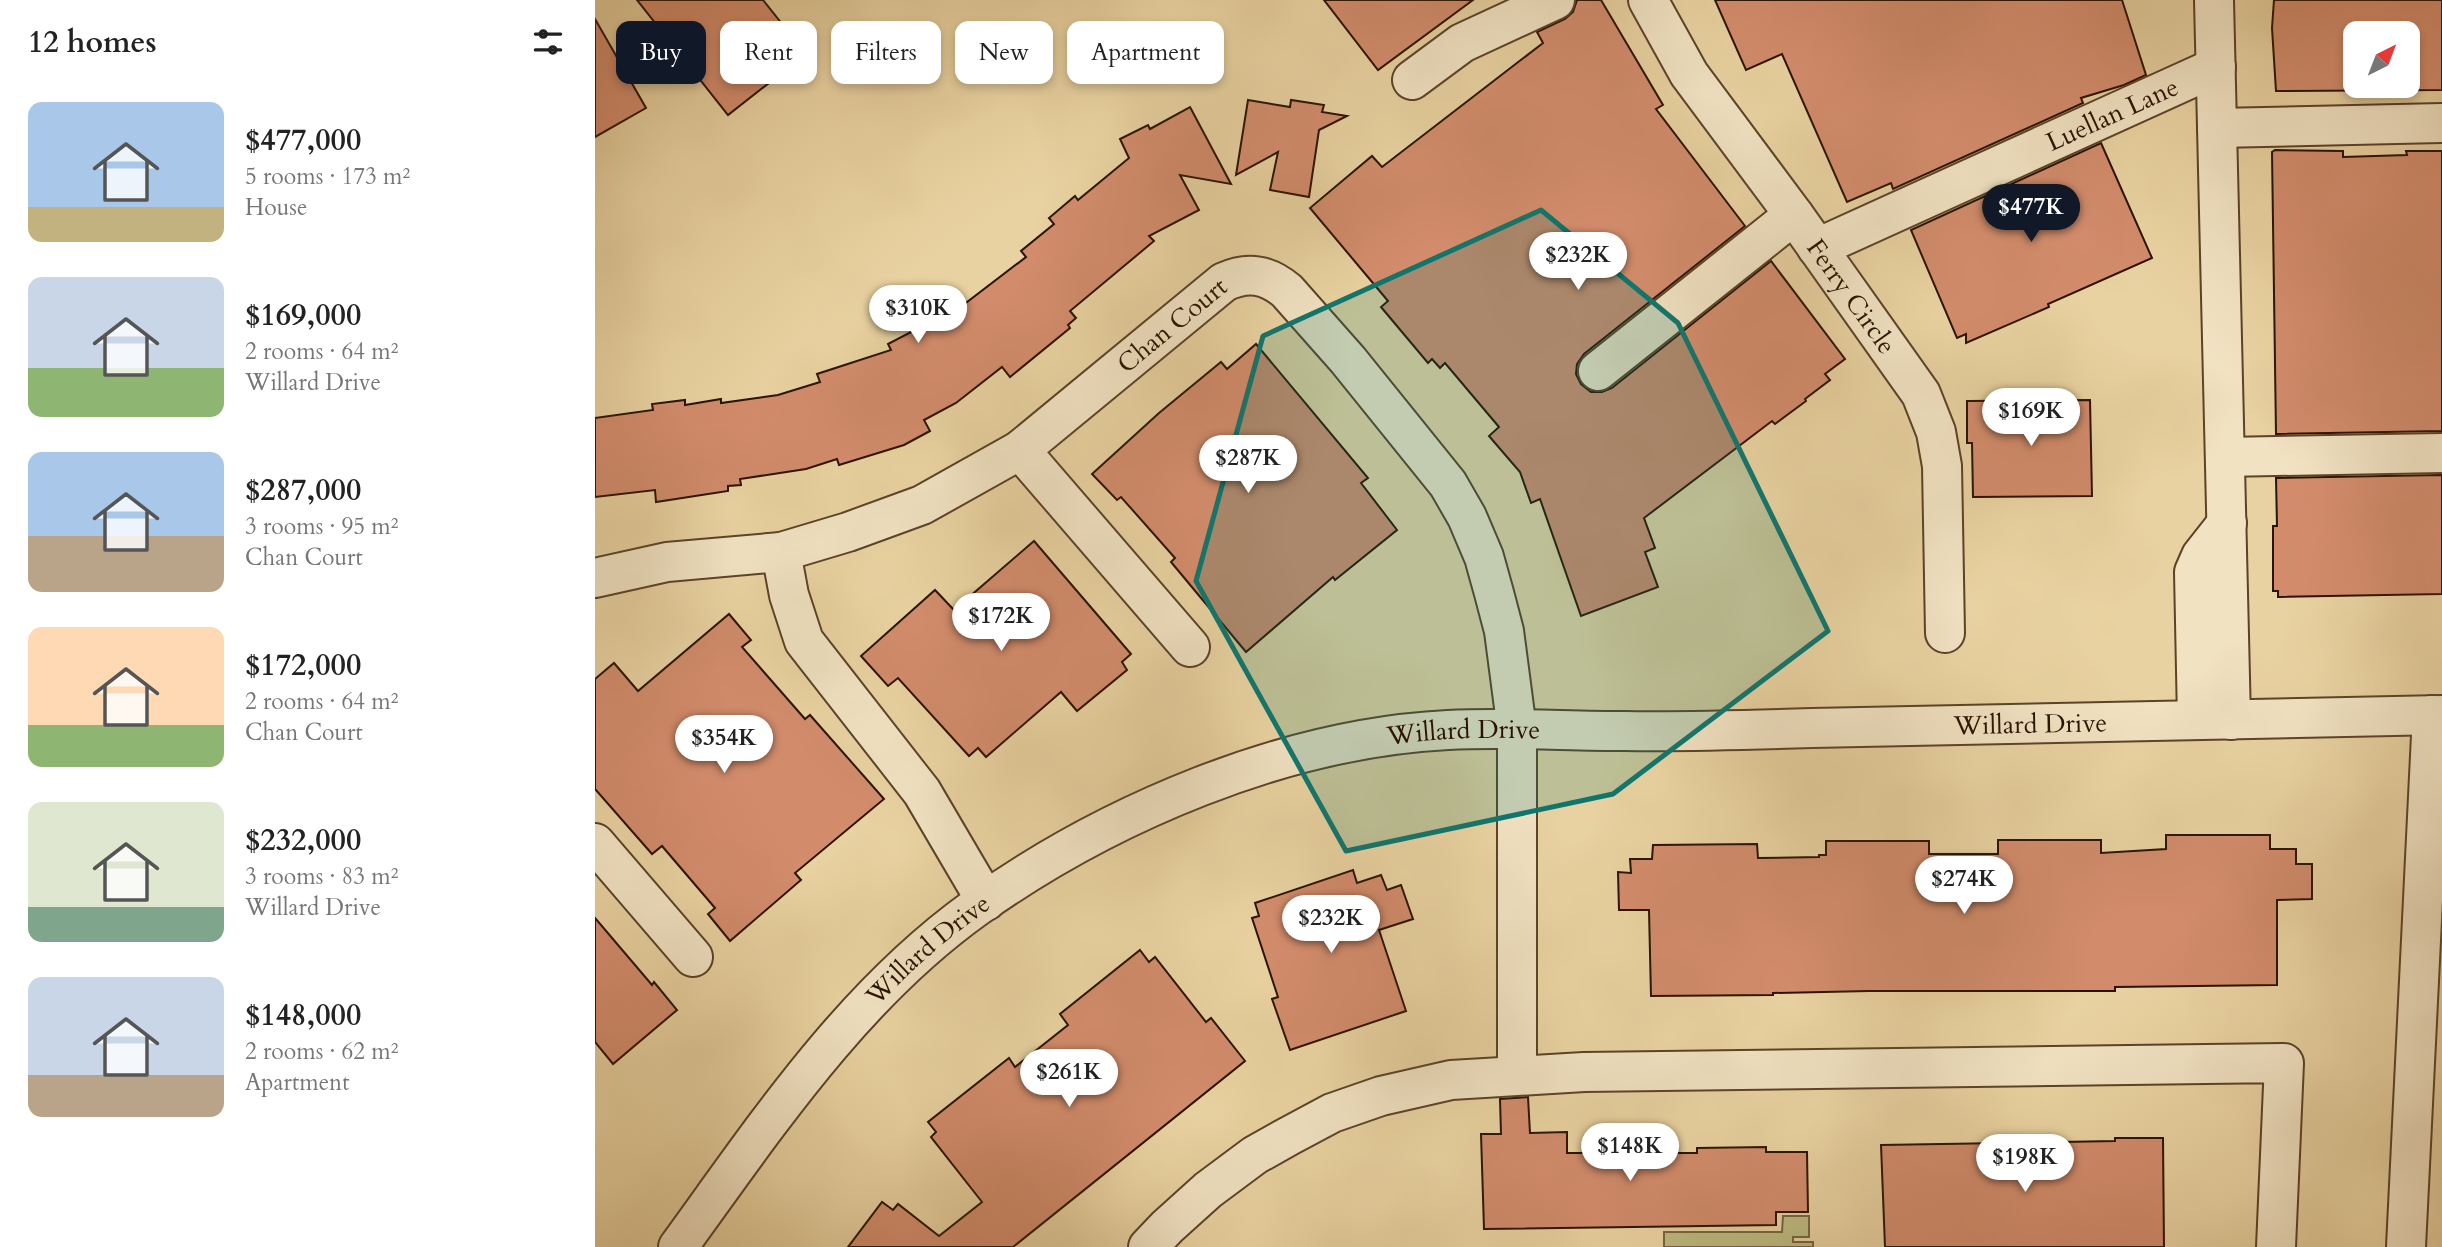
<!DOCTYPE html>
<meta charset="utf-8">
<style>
body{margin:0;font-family:Cardo,serif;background:#f6f6f6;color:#222;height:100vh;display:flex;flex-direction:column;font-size:26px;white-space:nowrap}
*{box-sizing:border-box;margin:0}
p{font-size:23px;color:#767676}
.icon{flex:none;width:38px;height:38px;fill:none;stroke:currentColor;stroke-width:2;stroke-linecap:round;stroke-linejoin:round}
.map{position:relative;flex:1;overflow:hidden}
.panel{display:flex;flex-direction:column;background:#fff;width:595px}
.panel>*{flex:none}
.hud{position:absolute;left:21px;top:21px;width:665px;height:63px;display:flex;gap:14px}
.needle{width:46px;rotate:42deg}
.fabs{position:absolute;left:1748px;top:21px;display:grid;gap:14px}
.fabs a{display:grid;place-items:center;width:77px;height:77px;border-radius:14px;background:#fff;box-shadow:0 4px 10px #0003;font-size:35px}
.price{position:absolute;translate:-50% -60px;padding:0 16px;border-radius:24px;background:#fff;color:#222;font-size:23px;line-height:46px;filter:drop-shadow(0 2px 4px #0008)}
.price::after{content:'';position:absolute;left:50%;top:42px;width:21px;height:16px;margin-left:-10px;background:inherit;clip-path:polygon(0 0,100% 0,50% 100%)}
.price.current{background:#111827;color:#fff}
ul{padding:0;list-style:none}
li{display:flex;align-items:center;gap:21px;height:175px;padding:0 28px}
li span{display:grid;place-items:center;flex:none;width:196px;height:140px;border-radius:14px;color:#555}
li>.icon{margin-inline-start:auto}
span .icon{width:84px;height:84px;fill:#fffc;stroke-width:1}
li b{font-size:30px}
h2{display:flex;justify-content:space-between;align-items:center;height:84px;padding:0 28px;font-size:30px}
.tag{padding:0 24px;border-radius:14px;background:#fff;box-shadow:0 4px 10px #0003;font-size:24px;line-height:63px}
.tag.current{background:#111827;color:#fff}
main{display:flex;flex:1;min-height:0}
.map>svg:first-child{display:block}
.green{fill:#bdba80;stroke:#746640;stroke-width:2}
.building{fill:#d28c6c;stroke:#2b1300;stroke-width:2;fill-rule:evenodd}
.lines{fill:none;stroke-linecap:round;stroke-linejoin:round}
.minor-casing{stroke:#5a4328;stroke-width:42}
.minor{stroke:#f1e2c2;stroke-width:38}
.marked{fill:#0f766e;fill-opacity:0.2;stroke:#0f766e;stroke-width:5;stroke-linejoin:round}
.labels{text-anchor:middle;stroke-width:5;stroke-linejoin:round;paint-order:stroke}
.street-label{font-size:26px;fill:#2b1300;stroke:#f1e2c2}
</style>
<main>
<section class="panel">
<h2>12 homes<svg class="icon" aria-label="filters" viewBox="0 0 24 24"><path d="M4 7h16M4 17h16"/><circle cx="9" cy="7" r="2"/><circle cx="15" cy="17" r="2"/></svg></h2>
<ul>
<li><span style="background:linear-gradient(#a9c7e8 75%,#c2b280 0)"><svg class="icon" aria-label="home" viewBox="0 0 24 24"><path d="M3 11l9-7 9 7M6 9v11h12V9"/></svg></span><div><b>$477,000</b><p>5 rooms · 173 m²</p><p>House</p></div></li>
<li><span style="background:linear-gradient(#c9d6e8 65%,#8fb573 0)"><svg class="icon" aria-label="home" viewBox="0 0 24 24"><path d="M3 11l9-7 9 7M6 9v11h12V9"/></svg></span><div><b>$169,000</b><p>2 rooms · 64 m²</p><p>Willard Drive</p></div></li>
<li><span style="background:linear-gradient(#a9c7e8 60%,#b9a48a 0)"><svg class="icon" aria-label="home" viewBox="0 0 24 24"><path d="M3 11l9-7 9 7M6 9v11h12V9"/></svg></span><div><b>$287,000</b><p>3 rooms · 95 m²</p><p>Chan Court</p></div></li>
<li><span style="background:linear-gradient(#ffd9b3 70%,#8fb573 0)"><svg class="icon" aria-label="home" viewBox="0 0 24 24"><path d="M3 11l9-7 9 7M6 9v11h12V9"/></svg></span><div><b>$172,000</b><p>2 rooms · 64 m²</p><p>Chan Court</p></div></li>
<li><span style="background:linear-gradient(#dfe7d0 75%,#7fa58c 0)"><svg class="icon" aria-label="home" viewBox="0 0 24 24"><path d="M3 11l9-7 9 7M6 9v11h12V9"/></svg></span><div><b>$232,000</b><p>3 rooms · 83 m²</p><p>Willard Drive</p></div></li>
<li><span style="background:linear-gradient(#c9d6e8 70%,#b9a48a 0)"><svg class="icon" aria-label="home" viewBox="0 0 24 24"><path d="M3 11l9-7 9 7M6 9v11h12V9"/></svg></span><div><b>$148,000</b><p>2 rooms · 62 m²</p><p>Apartment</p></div></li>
</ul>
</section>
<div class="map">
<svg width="1847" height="1247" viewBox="0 0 1847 1247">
<rect width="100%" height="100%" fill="#e9d2a1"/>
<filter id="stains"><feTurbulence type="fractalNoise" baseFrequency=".00286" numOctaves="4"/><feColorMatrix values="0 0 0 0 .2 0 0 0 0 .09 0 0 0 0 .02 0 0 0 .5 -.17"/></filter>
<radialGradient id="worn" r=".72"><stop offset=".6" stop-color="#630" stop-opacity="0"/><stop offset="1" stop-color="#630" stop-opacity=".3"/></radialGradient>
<path class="green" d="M 1188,1216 L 1214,1216 L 1214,1237 L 1198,1237 L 1198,1242 L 1218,1242 L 1218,1247 L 1069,1247 L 1069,1232 L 1187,1232 Z"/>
<g class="building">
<path d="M 42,0 L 168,0 L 211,54 L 133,115 Z"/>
<path d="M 729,0 L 878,0 L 783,70 Z"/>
<path d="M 982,0 L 1006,0 L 1068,105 L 1061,109 L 1150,226 L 989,354 L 982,364 L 981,374 L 986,384 L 996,392 L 1007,392 L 1017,388 L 1176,261 L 1250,359 L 1230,374 L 1235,380 L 1210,399 L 1211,401 L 1180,424 L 1177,421 L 1049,518 L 1060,548 L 1050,552 L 1063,587 L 986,616 L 945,499 L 936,503 L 925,472 L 894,436 L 904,427 L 850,363 L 845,368 L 837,359 L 833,363 L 786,307 L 793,301 L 715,208 L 777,156 L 787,167 L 948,43 L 942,32 L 970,19 L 978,12 Z"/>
<path d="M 1120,0 L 1527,0 L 1551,75 L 1529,85 L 1486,98 L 1488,103 L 1298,189 L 1296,183 L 1252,202 L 1187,54 L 1151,70 Z"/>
<path d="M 1679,0 L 1847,0 L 1847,90 L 1681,91 L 1677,28 ZM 1760,33 L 1813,33 L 1813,86 L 1760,86 Z"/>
<path d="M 0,19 L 51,108 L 0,137 Z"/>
<path d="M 653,100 L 695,107 L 696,100 L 729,105 L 727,112 L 752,116 L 724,130 L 714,197 L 675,190 L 683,152 L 641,175 Z"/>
<path d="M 595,107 L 636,184 L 585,175 L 604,210 L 554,236 L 559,241 L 475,311 L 481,318 L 473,325 L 475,328 L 415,377 L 407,367 L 361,403 L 329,420 L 335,431 L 309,445 L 244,465 L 242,459 L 211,469 L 145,479 L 146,485 L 133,486 L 133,491 L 61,502 L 60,490 L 0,497 L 0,418 L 58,410 L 57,404 L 90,400 L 90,405 L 126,399 L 126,403 L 183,395 L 225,382 L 222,374 L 296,350 L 293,344 L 322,329 L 354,304 L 359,312 L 431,257 L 426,251 L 459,224 L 454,218 L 480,196 L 483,200 L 534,158 L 525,139 L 553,125 L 555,129 Z"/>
<path d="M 1506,143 L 1557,258 L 1453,304 L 1454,307 L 1371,343 L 1371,334 L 1362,338 L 1316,230 Z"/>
<path d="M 1680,150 L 1748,151 L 1748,157 L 1812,155 L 1811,151 L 1847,151 L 1847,431 L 1681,434 L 1677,152 Z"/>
<path d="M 661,344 L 773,478 L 766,483 L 802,530 L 740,580 L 738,577 L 651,652 L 576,562 L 580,558 L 526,497 L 522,500 L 497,474 L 564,413 L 626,362 L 632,369 Z"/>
<path d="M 1495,400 L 1497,496 L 1378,497 L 1377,443 L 1372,443 L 1372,401 Z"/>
<path d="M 1847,475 L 1847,594 L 1683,597 L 1683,591 L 1678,591 L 1678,526 L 1682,526 L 1681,478 Z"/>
<path d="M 439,541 L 536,654 L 527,662 L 532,670 L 482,711 L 466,692 L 391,757 L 383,748 L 374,756 L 303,678 L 293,686 L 266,656 L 340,590 L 359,610 Z"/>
<path d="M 134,614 L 156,640 L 147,647 L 210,719 L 215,715 L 289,799 L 200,873 L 206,880 L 135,941 L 113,914 L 120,908 L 67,846 L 57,854 L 0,789 L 0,679 L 19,663 L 43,691 Z"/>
<path d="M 1571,835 L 1675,835 L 1675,849 L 1701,849 L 1701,864 L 1717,864 L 1717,899 L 1682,900 L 1682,985 L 1520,987 L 1520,991 L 1274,991 L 1178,993 L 1178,995 L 1056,996 L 1054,910 L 1024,910 L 1023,872 L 1036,873 L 1035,859 L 1057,859 L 1058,845 L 1162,844 L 1163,858 L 1224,857 L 1224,855 L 1231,855 L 1231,841 L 1334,841 L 1334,854 L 1403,854 L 1403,840 L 1506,840 L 1506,853 L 1571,849 Z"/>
<path d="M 758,870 L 762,883 L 786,875 L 792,890 L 806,885 L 818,919 L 784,930 L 811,1011 L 695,1050 L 677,999 L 683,997 L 657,918 L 664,916 L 660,903 Z"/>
<path d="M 0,918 L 57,985 L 59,982 L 82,1010 L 18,1064 L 0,1042 Z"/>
<path d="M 545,950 L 554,962 L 560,957 L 611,1022 L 616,1018 L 650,1061 L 418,1247 L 253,1247 L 287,1202 L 298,1210 L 303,1204 L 344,1236 L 387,1202 L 336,1137 L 341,1132 L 333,1122 L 414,1058 L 420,1067 L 473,1025 L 465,1014 Z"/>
<path d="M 933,1097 L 935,1133 L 972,1132 L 972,1153 L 1102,1153 L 1102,1148 L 1171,1147 L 1171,1152 L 1212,1152 L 1213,1212 L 1181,1212 L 1181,1225 L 889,1229 L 886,1134 L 906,1134 L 905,1099 Z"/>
<path d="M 1520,1138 L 1568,1138 L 1569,1247 L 1290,1247 L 1286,1145 L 1520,1141 Z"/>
</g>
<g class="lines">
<g class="minor-casing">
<g id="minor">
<path id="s1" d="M 1053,0 L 1094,74 L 1199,215 L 1326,394 L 1341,432 L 1347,466 L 1350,633"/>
<path d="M 1619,0 L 1636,720"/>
<path d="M 817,80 L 867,43 L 960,0"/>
<path d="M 1622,128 L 1847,123"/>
<path id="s2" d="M 1222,248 L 1621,67"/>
<path d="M 1003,371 L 1199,215"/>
<path d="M 425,450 L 595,647"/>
<path d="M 1630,457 L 1847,453"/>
<path d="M 186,552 L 194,595 L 209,641 L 327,792 L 391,901"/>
<path id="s3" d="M 0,578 L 72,562 L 186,552 L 253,532 L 327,505 L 425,450 L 629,282 C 653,271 672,274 692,291 L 753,360 L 853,484 L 872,517 L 889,557 L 899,593 L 909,631 L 922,730 L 922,1075"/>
<path d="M 1602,720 L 1599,572 L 1606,556 L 1632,523"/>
<path d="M 0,843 L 98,957"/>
<path id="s4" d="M 83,1247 C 171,1126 256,997 380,908 C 512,814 689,738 853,730 C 912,727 971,731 1030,731 C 1092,732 1155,730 1217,728 C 1427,724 1637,720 1847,715"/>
<path d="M 553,1247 L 572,1227 L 613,1190 L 660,1155 L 694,1136 L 737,1113 L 786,1096 L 856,1080 L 989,1072 L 1689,1063 L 1681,1247"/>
<path d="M 1811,1247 L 1837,715"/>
</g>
</g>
<use href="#minor" class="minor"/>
</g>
<path class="marked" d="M 946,210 L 1083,323 L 1233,631 L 1018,794 L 751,851 L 601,581 L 668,336 Z"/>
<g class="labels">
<g class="street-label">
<text dy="9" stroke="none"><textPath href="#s2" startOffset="324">Luellan Lane</textPath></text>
<text dy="9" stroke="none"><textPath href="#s1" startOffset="360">Ferry Circle</textPath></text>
<text dy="9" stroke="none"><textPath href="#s3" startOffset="646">Chan Court</textPath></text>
<text dy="9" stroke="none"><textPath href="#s4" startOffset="1547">Willard Drive</textPath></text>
<text dy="9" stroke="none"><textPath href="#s4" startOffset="980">Willard Drive</textPath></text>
<text dy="9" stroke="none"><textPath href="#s4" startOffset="390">Willard Drive</textPath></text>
</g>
</g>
<rect width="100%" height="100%" filter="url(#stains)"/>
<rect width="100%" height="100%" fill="url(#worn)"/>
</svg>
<div class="fabs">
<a><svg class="needle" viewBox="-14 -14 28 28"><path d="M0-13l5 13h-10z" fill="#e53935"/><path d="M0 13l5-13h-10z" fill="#767676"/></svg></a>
</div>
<b class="price current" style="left:1436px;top:244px">$477K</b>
<b class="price" style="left:983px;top:292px">$232K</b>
<b class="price" style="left:323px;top:345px">$310K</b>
<b class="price" style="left:1436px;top:448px">$169K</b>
<b class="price" style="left:653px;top:495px">$287K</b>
<b class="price" style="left:406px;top:653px">$172K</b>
<b class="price" style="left:129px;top:775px">$354K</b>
<b class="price" style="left:1369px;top:916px">$274K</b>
<b class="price" style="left:736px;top:955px">$232K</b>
<b class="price" style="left:474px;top:1109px">$261K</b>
<b class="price" style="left:1035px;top:1183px">$148K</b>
<b class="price" style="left:1430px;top:1194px">$198K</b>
<div class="hud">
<a class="tag current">Buy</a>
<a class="tag">Rent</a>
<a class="tag">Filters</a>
<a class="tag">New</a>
<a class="tag">Apartment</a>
</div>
</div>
</main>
